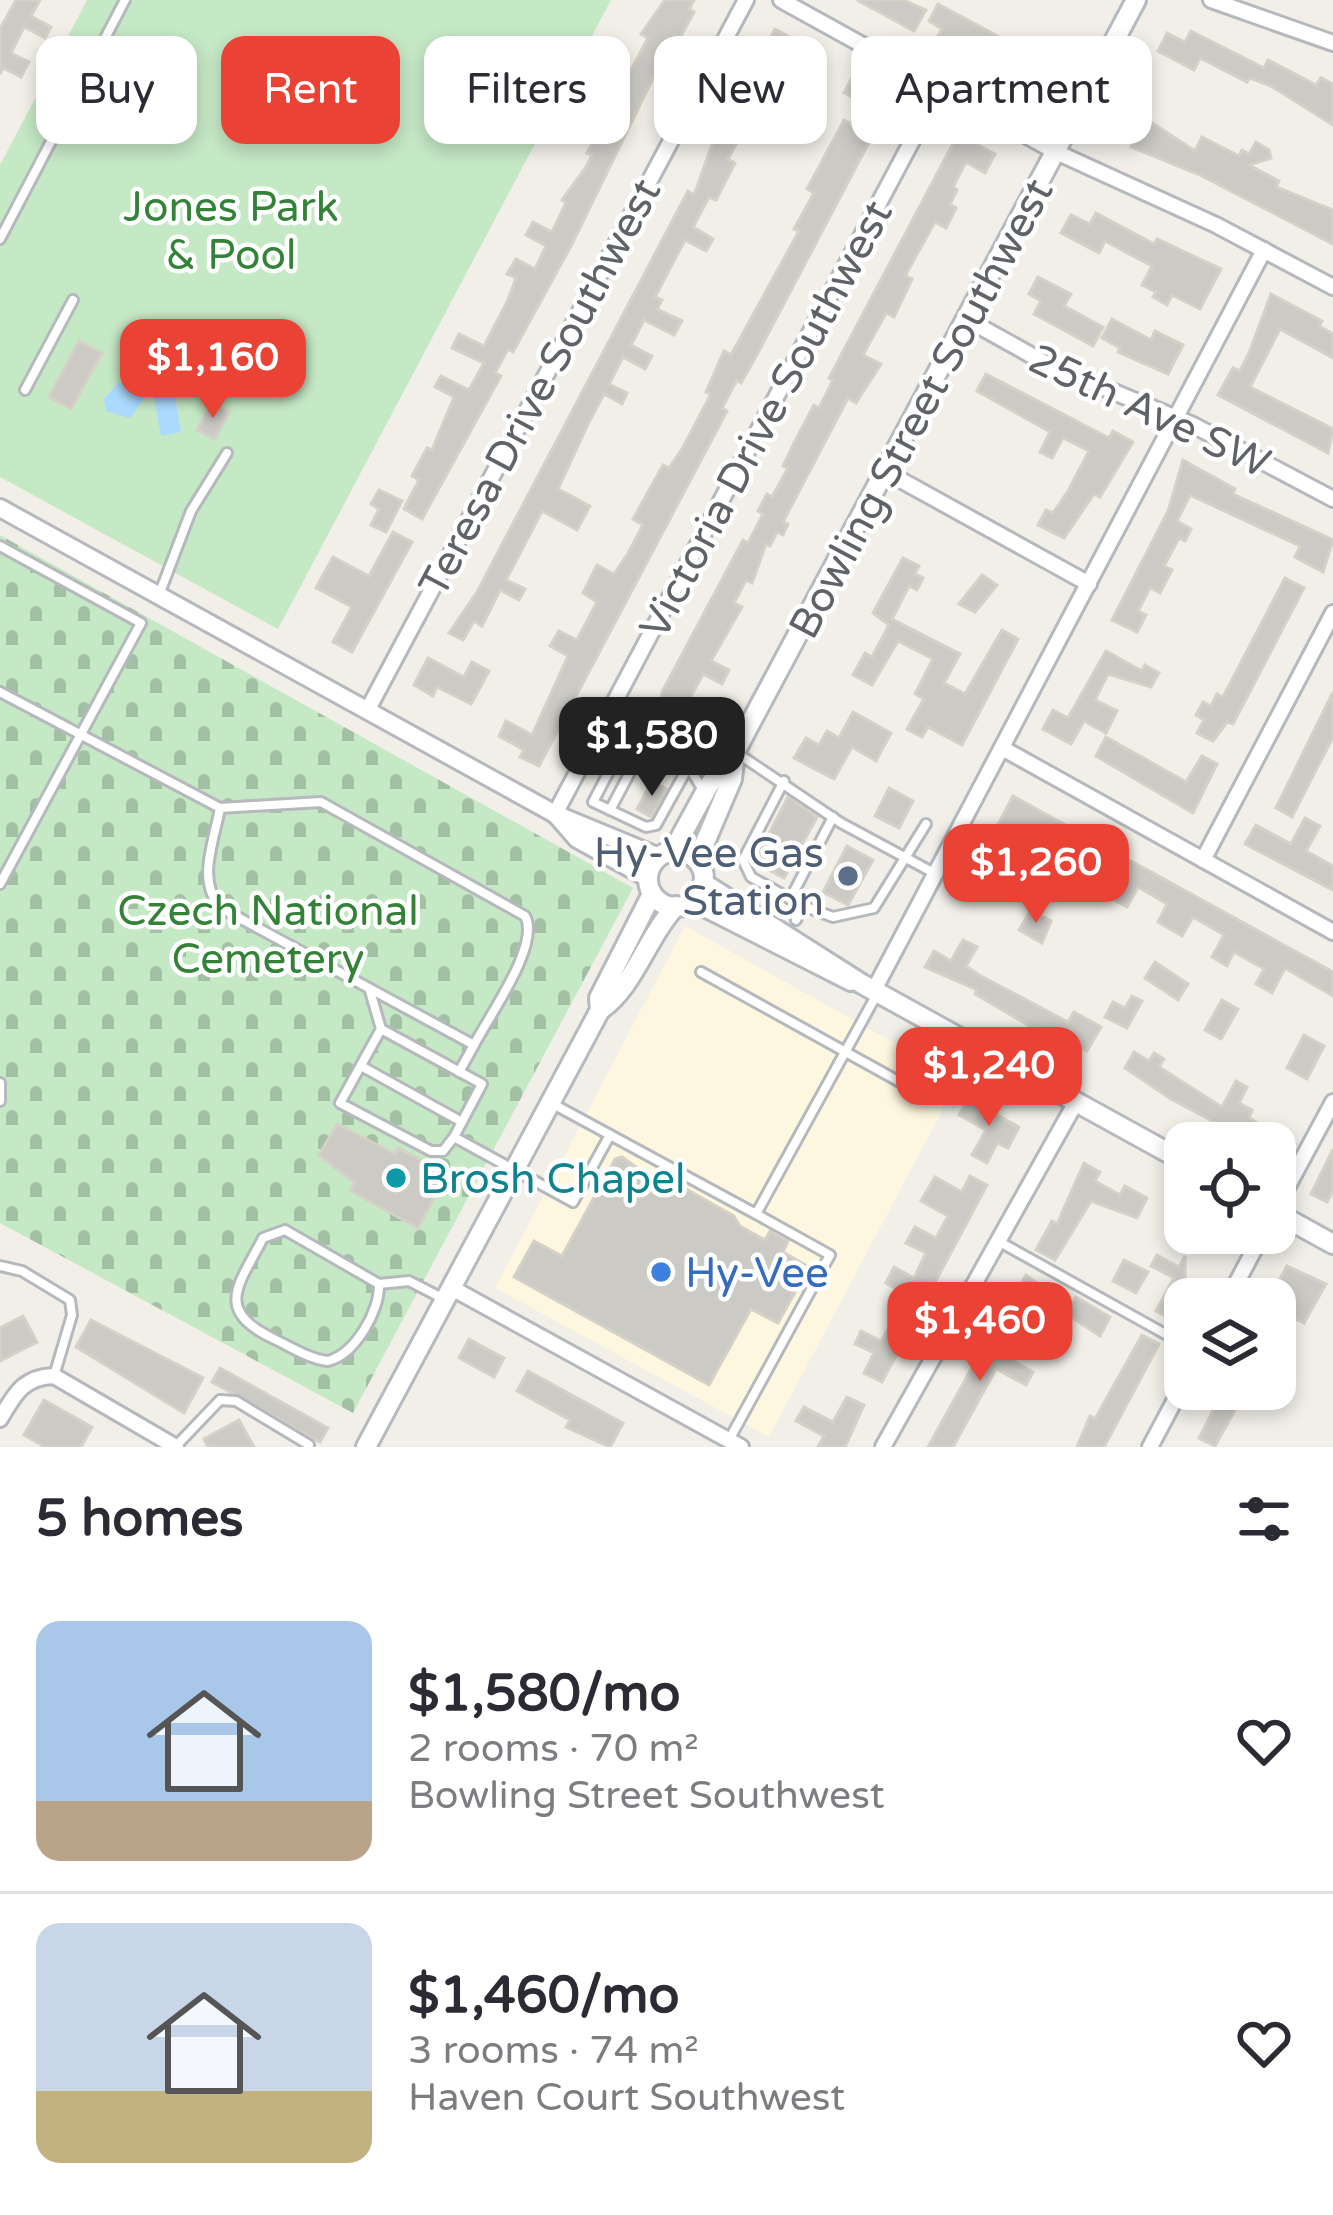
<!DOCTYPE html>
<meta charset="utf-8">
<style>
body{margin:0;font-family:"Varela Round",sans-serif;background:#f2f2f3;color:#2b2b33;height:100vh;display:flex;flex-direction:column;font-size:45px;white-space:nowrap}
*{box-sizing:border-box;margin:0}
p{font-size:39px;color:#7c7c81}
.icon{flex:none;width:66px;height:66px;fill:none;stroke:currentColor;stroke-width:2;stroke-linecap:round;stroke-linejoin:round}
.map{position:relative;height:1447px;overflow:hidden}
.side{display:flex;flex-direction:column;background:#fff;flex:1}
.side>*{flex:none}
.hud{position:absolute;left:36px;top:36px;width:1263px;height:108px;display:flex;gap:24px}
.tools{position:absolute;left:1164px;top:1122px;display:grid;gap:24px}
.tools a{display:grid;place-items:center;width:132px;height:132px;border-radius:24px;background:#fff;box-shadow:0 6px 18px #0003;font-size:60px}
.price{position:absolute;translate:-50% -102px;padding:0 27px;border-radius:24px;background:#ea4335;color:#fff;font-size:39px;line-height:78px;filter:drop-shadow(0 3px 6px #0008)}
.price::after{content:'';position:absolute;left:50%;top:72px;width:36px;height:27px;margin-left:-18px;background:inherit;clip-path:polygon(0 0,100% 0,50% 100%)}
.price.current{background:#222;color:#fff}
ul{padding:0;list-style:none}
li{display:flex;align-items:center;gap:36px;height:300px;padding:0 36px}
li+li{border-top:3px solid #e1e1e2}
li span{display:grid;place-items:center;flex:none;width:336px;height:240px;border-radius:24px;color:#555}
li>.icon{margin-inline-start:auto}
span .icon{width:144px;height:144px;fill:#fffc;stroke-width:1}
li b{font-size:51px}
h2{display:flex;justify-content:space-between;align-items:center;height:144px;padding:0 36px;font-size:51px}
.pill{padding:0 42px;border-radius:24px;background:#fff;box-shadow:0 6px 18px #0003;font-size:42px;line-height:108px}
.pill.current{background:#ea4335;color:#fff}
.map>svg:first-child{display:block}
.commercial{fill:#fef7e0}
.cemetery{fill:url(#cemetery-stones)}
.green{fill:#c5e8c5}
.water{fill:#aadaff}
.building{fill:#cccac5;stroke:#d6d1c6;stroke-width:3}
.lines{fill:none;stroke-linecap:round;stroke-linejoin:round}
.service-casing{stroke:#b5b8bc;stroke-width:14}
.minor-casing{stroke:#b5b8bc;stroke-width:20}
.tertiary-casing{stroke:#b5b8bc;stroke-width:22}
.secondary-casing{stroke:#b6babf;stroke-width:24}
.service{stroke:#fff;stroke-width:8}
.minor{stroke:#fff;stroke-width:14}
.tertiary{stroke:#fff;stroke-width:16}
.secondary{stroke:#fff;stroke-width:18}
.service-dot{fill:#5c6f8a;stroke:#fff;stroke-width:4.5}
.culture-dot{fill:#0f9aa8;stroke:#fff;stroke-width:4.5}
.shop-dot{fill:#3f7fe0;stroke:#fff;stroke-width:4.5}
.labels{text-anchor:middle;stroke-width:9;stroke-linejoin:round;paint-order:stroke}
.park-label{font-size:42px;fill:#348238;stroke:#fff}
.street-label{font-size:42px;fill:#5f6368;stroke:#fff}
.service-label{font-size:42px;fill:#4e5e75;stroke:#fff;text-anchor:end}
.culture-label{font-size:42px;fill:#0d838f;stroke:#fff;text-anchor:start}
.shop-label{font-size:42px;fill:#366cbe;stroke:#fff;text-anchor:start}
</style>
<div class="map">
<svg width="1333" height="1447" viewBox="0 0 1333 1447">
<defs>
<pattern id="cemetery-stones" width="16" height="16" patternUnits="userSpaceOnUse" patternTransform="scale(3)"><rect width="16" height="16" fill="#c5e8c5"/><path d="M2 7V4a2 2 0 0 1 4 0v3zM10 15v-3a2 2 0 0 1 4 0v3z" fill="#a3c0a4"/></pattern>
</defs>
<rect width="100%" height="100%" fill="#f1efe8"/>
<path class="commercial" d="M 685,926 L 959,1079 L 769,1437 L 495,1288 Z"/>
<path class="cemetery" d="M 0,535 L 633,888 L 353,1413 L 0,1223 Z"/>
<path class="green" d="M 87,0 L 611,0 L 278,629 L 0,477 L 0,165 Z"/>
<path class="water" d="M 190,376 L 193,388 L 174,392 L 181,432 L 161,436 L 154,396 L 145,397 L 130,418 L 106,411 L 104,399 L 119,382 L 134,386 Z"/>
<g class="building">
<path d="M 16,0 L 40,0 L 31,16 L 51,27 L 45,38 L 24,27 L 11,53 L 29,62 L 21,77 L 3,68 L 0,74 L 0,29 Z"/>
<path d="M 665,0 L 694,0 L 689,9 L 694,12 L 661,73 L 657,70 L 572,244 L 513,352 L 508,349 L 495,373 L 501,376 L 422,519 L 404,509 L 419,480 L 412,476 L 427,448 L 432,450 L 454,397 L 435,387 L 441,376 L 469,390 L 484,363 L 452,348 L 459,334 L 484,346 L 507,302 L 516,278 L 507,274 L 516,259 L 535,269 L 546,246 L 526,235 L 533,222 L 552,232 L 566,203 L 562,200 L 586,167 L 592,155 L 587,153 L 648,38 L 641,34 Z"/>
<path d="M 857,0 L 903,0 L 926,10 L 914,31 Z"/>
<path d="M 938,4 L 1050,64 L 1040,83 L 1023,73 L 1015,88 L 996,78 L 1003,65 L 983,53 L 975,67 L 934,42 L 942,29 L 929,21 Z"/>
<path d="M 775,29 L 793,39 L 789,47 L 819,62 L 809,79 L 780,64 L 728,159 L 735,163 L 716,200 L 709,197 L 693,227 L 713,239 L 706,251 L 685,240 L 655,297 L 662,300 L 657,309 L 682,321 L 674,335 L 644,320 L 631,345 L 652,356 L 645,369 L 623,357 L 609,384 L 627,393 L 622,404 L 604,394 L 588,424 L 558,489 L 590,506 L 577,530 L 542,511 L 506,580 L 525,589 L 519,600 L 500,590 L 482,626 L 474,621 L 463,640 L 449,633 L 477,592 L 688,191 L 694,195 L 713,142 Z"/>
<path d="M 1191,31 L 1264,68 L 1268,60 L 1316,85 L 1321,78 L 1333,84 L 1333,125 L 1271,86 L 1250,78 L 1247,82 L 1200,58 L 1194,70 L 1158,51 L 1167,33 L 1185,42 Z"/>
<path d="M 854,74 L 894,95 L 759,351 L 741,383 L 737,380 L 722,408 L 727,411 L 539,766 L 520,757 L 524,750 L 499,736 L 506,721 L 532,735 L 568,656 L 550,646 L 559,631 L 577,640 L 597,602 L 583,593 L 597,565 L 614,574 L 627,555 L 643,525 L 633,519 L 663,465 L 669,468 L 682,449 L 711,394 L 706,392 L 724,351 L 731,355 L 799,231 L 794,229 L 814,193 L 807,189 L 844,120 L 851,124 L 862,103 L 844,93 Z"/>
<path d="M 1128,107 L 1195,151 L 1202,137 L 1239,156 L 1242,150 L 1249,154 L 1256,142 L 1269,150 L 1271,158 L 1249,165 L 1279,181 L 1276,187 L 1333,210 L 1333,244 L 1198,174 L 1131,147 L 1137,136 L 1118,126 Z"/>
<path d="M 958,134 L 995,154 L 985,173 L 966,162 L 953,187 L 957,190 L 950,204 L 956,208 L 946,228 L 935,222 L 905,276 L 912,279 L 894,317 L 886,313 L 863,355 L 881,364 L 856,403 L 848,398 L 783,522 L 788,524 L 783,535 L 777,532 L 770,546 L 766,544 L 752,583 L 746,580 L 734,603 L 742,607 L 711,661 L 729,670 L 722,684 L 703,674 L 682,713 L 661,702 L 662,692 L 743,540 L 748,543 L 763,514 L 758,511 L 767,494 L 772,497 L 788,468 L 783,466 L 794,443 L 814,405 L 819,408 L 833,380 L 829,378 Z"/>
<path d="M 1096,213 L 1154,244 L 1157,239 L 1221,269 L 1200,309 L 1172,295 L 1167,305 L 1153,297 L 1156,292 L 1142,285 L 1152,266 L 1105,241 L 1099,253 L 1061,233 L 1071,215 L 1090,224 Z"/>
<path d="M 1038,277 L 1071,294 L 1064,306 L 1103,327 L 1093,346 L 1034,314 L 1041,301 L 1029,294 Z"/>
<path d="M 1271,294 L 1322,321 L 1319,326 L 1333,334 L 1333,358 L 1280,329 L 1250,387 L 1333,429 L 1328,453 L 1218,395 L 1233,368 L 1240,371 L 1249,353 Z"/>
<path d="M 1112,319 L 1151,340 L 1155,331 L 1183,345 L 1168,374 L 1118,352 L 1120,348 L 1102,338 Z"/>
<path d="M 79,341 L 102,353 L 71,409 L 49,397 Z"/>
<path d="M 986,374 L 1109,438 L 1113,431 L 1133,442 L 1100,497 L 1094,494 L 1064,538 L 1038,525 L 1046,510 L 1053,513 L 1068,491 L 1089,451 L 1063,438 L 1052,458 L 1040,452 L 1050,432 L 977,391 Z"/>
<path d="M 211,403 L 229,412 L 215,439 L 197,430 Z"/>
<path d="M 1183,460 L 1235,489 L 1233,494 L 1333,540 L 1323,572 L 1295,557 L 1300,546 L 1190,495 L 1177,521 L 1191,529 L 1185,541 L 1179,538 L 1164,566 L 1172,570 L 1160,593 L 1150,588 L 1138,611 L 1146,615 L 1137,632 L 1112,620 L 1168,511 Z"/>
<path d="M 379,490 L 402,501 L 386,532 L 371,525 L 379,509 L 371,504 Z"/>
<path d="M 393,532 L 412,542 L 352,652 L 333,642 L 352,607 L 316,588 L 333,557 L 369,576 Z"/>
<path d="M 903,558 L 919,566 L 915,574 L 923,578 L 917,590 L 909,586 L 892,619 L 960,654 L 944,683 L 965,694 L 1002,630 L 1018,639 L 962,745 L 928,727 L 922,737 L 907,729 L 924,699 L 915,694 L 933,659 L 898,641 L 872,685 L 853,675 L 865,653 L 872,657 L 889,625 L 873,613 Z"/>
<path d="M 982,575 L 997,585 L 975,612 L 959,604 Z"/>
<path d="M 1285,578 L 1304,588 L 1233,724 L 1227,722 L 1213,741 L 1197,733 L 1204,720 L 1196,715 L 1203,702 L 1211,706 L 1217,694 L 1223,697 Z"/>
<path d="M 1106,651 L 1142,671 L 1145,665 L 1159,673 L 1151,687 L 1108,674 L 1095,700 L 1117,711 L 1106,733 L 1084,721 L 1071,744 L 1043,729 L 1053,710 L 1068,718 Z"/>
<path d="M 428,658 L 464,677 L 472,662 L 489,671 L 471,704 L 437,687 L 433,696 L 414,685 Z"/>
<path d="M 1333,692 L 1333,737 L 1292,817 L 1276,808 Z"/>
<path d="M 853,712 L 891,733 L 876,761 L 852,747 L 834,779 L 794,758 L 806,738 L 819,745 L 827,731 L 839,738 Z"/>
<path d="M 1106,737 L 1186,782 L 1202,756 L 1217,764 L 1193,813 L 1096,756 Z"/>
<path d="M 652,781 L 667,789 L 651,817 L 637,809 Z"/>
<path d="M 889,788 L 913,801 L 899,828 L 875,816 Z"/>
<path d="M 1013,796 L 1333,972 L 1333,996 L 1285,968 L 1272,993 L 1256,984 L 1264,969 L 1234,952 L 1227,966 L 1212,957 L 1224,935 L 1193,917 L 1182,936 L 1158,922 L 1167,904 L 1138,887 L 1127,907 L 1114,900 L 1125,880 L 1086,859 L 1066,894 L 1048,883 L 1068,849 L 1043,835 L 1032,853 L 994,832 Z"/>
<path d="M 788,797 L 817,817 L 784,878 L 754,862 Z"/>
<path d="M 1305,818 L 1320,826 L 1306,851 L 1333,866 L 1333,890 L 1245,844 L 1256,825 L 1291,844 Z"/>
<path d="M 847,846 L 873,860 L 848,905 L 823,892 Z"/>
<path d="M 1031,910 L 1051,921 L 1042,943 L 1019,930 Z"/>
<path d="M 963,940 L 977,947 L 966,966 L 979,975 L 1068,1022 L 1074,1012 L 1101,1027 L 1087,1051 L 1045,1035 L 975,994 L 977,990 L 925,967 L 934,951 L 951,961 Z"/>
<path d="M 1155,962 L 1188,984 L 1178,1000 L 1145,978 Z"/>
<path d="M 1132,996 L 1142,1001 L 1127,1028 L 1105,1017 L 1113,1002 L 1125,1008 Z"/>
<path d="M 1222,1000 L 1238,1009 L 1221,1039 L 1205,1030 Z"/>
<path d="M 1304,1035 L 1324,1046 L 1307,1079 L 1287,1068 Z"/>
<path d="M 1134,1052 L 1149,1061 L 1154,1053 L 1164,1059 L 1159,1067 L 1222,1107 L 1236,1081 L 1247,1087 L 1239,1103 L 1252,1110 L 1249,1118 L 1293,1143 L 1254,1143 L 1171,1099 L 1125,1068 Z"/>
<path d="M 968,1099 L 1019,1127 L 1008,1148 L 997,1143 L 987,1163 L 972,1155 L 986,1130 L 959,1115 Z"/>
<path d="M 337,1124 L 395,1154 L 398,1148 L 447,1174 L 418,1228 L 351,1191 L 355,1183 L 319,1155 Z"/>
<path d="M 1333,1149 L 1333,1191 L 1327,1202 L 1311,1194 Z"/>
<path d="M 622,1157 L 660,1184 L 684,1188 L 734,1216 L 740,1226 L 765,1240 L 770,1231 L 788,1241 L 783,1252 L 809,1267 L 778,1323 L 751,1309 L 709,1385 L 514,1277 L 534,1241 L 562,1256 L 615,1159 Z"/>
<path d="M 1084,1163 L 1100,1172 L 1095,1181 L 1120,1195 L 1125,1186 L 1147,1198 L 1137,1218 L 1091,1201 L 1055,1260 L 1036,1250 L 1052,1221 L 1057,1224 Z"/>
<path d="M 970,1176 L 987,1185 L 882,1382 L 864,1373 L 874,1353 L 855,1344 L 861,1331 L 881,1341 L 908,1296 L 886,1283 L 894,1267 L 914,1278 L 926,1253 L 906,1243 L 915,1227 L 936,1238 L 948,1216 L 921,1201 L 935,1177 L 962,1192 Z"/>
<path d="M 1157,1255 L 1179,1267 L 1185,1256 L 1185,1294 L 1172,1320 L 1156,1311 L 1174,1278 L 1151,1266 Z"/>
<path d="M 1124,1260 L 1148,1272 L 1136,1293 L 1113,1281 Z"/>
<path d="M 1287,1266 L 1326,1284 L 1304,1323 L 1285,1314 L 1275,1333 L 1275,1288 Z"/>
<path d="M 1026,1275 L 1050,1293 L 1041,1311 L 1013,1297 Z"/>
<path d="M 1076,1297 L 1110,1317 L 1100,1336 L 1067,1314 Z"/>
<path d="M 23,1316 L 37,1342 L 0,1361 L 0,1328 Z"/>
<path d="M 999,1319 L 1016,1327 L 1002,1354 L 1033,1372 L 1026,1385 L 996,1369 L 953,1447 L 928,1447 Z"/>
<path d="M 91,1320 L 203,1378 L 184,1413 L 76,1347 Z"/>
<path d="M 1142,1335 L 1159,1344 L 1104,1447 L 1077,1447 L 1090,1416 L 1095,1419 Z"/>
<path d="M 469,1339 L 504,1358 L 494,1377 L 459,1358 Z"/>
<path d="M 220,1368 L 328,1428 L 320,1442 L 212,1382 Z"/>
<path d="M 528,1371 L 623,1423 L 610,1447 L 566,1427 L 570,1420 L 517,1391 Z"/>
<path d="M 1222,1393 L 1239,1403 L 1215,1446 L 1199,1438 Z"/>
<path d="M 847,1397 L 864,1405 L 845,1447 L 818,1447 L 824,1436 L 796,1421 L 804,1407 L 833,1422 Z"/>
<path d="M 44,1400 L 92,1427 L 81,1447 L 45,1447 L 24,1435 Z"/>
<path d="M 239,1420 L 254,1447 L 208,1447 L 204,1439 Z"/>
</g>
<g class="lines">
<g class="service-casing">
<g id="service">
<path d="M 0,239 L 125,0"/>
<path d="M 25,390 L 73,300"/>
<path d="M 0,546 L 141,623 L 0,884"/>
<path d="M 159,595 L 191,511 L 227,453"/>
<path d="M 0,692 L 220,808 L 321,802 L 525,916 C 541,944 489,1016 474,1045 L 221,908 C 196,881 214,842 220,808"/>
<path d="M 604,725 L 692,772 L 704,792"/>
<path d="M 627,737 L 593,802 L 646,827 L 656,825 L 687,769"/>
<path d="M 737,753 L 841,823 L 934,873"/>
<path d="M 687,766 L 719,766"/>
<path d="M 784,781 L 743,860 L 751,877 L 803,906 L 796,920"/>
<path d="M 610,810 L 644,746"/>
<path d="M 790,899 L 833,817"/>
<path d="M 803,906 L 833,917 L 874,908 L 926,824"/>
<path d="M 701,972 L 918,1092"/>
<path d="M 370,991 L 381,1029"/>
<path d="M 361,1066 L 462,1122"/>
<path d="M 459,1072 L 474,1045"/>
<path d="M 0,1083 L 0,1101"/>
<path d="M 553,1104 L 756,1214 L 877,994"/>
<path d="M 454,1137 L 443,1151 L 431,1151 L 340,1103 L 381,1029 L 482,1084 L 454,1137 L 573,1202 L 610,1135"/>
<path d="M 998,1241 L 1185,1345"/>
<path d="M 0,1266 L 22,1271 L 70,1300 L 72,1315 L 54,1376"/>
<path d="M 379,1284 C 380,1311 355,1354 328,1361 C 309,1359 291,1347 274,1339 C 213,1310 239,1285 263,1238 L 285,1230 L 379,1284 L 409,1281 L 442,1298"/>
<path d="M 729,1440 L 830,1255 L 756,1214"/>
<path d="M 176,1446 L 220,1400 L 236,1401 L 309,1445"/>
</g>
</g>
<g class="minor-casing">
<g id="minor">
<path d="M 781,0 L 1056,152 L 1216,225 L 1333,287"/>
<path d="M 1211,0 L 1333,43"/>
<path d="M 968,320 L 1047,364 L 1193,425 L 1333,499"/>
<path d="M 888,473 L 1089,584"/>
<path d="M 367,711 L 746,0"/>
<path d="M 1002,748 L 1333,932"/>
<path d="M 555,814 L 940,88"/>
<path d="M 1203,860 L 1333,613"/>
<path d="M 874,990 L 1264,250"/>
<path d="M 1275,1210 L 1333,1102"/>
<path d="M 450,1287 L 741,1447"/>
<path d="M 1228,1299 L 1263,1233"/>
<path d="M 0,1419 C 15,1394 23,1377 54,1376 L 176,1447"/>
<path d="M 883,1447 L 1076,1102"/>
<path d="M 1150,1447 L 1185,1381"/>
</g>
</g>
<g class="tertiary-casing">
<g id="tertiary">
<path d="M 0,508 L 555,814 L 659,857"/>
<path d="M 556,815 L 577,839 L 648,878"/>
</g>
</g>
<g class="secondary-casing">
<g id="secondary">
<path d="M 673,851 L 709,785 L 735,752 L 1136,0"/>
<circle cx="676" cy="879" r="28"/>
<path d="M 697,861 L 732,779 L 735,752"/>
<path d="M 703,883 L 862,984 L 1185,1162"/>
<path d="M 688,904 L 707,908 L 851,981"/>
<path d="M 600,1010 C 635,986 646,938 676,906"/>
<path d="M 1275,1212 L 1333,1244"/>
<path d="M 366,1447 L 600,1010 L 599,998 L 652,894"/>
</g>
</g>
<use href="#service" class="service"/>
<use href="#minor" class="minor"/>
<use href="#tertiary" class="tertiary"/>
<use href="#secondary" class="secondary"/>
</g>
<circle class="service-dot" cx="848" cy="876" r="12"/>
<circle class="culture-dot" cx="396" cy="1178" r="12"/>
<circle class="shop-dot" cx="661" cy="1272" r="12"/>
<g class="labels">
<g class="park-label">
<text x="231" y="221">Jones Park<tspan x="231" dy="48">&amp; Pool</tspan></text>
<text x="268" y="925">Czech National<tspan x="268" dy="48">Cemetery</tspan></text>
</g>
<g class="street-label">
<text transform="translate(539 387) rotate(-62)" y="15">Teresa Drive Southwest</text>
<text transform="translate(920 408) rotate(-62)" y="15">Bowling Street Southwest</text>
<text transform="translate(1150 410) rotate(25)" y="15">25th Ave SW</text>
<text transform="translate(765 419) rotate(-62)" y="15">Victoria Drive Southwest</text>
</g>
<g class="service-label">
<text x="824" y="867">Hy-Vee Gas<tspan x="824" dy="48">Station</tspan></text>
</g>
<g class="culture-label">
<text x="420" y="1193">Brosh Chapel</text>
</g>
<g class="shop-label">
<text x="685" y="1287">Hy-Vee</text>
</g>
</g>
</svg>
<div class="tools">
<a><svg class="icon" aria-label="locate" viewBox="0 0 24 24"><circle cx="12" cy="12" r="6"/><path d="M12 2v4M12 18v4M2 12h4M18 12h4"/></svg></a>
<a><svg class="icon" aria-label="layers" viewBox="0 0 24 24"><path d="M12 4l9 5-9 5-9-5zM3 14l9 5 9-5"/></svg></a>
</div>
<b class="price" style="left:213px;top:421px">$1,160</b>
<b class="price current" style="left:652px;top:799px">$1,580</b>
<b class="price" style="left:1036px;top:926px">$1,260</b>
<b class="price" style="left:989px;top:1129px">$1,240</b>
<b class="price" style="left:980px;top:1384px">$1,460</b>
<div class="hud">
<a class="pill">Buy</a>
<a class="pill current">Rent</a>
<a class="pill">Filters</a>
<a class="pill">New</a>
<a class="pill">Apartment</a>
</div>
</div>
<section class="side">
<h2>5 homes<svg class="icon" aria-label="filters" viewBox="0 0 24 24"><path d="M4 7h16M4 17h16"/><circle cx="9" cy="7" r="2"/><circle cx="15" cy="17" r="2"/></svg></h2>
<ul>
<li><span style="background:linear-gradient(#a9c7e8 75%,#b9a48a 0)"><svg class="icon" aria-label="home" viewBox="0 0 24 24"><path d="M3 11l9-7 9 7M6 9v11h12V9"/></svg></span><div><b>$1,580/mo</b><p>2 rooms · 70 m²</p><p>Bowling Street Southwest</p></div><svg class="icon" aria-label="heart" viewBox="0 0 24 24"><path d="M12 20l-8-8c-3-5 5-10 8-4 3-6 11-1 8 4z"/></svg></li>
<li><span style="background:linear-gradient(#c9d6e8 70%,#c2b280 0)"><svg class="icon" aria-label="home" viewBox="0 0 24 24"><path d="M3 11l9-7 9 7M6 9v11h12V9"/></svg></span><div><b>$1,460/mo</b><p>3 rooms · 74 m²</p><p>Haven Court Southwest</p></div><svg class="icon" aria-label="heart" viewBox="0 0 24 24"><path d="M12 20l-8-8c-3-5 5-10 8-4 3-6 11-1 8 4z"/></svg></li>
</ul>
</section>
